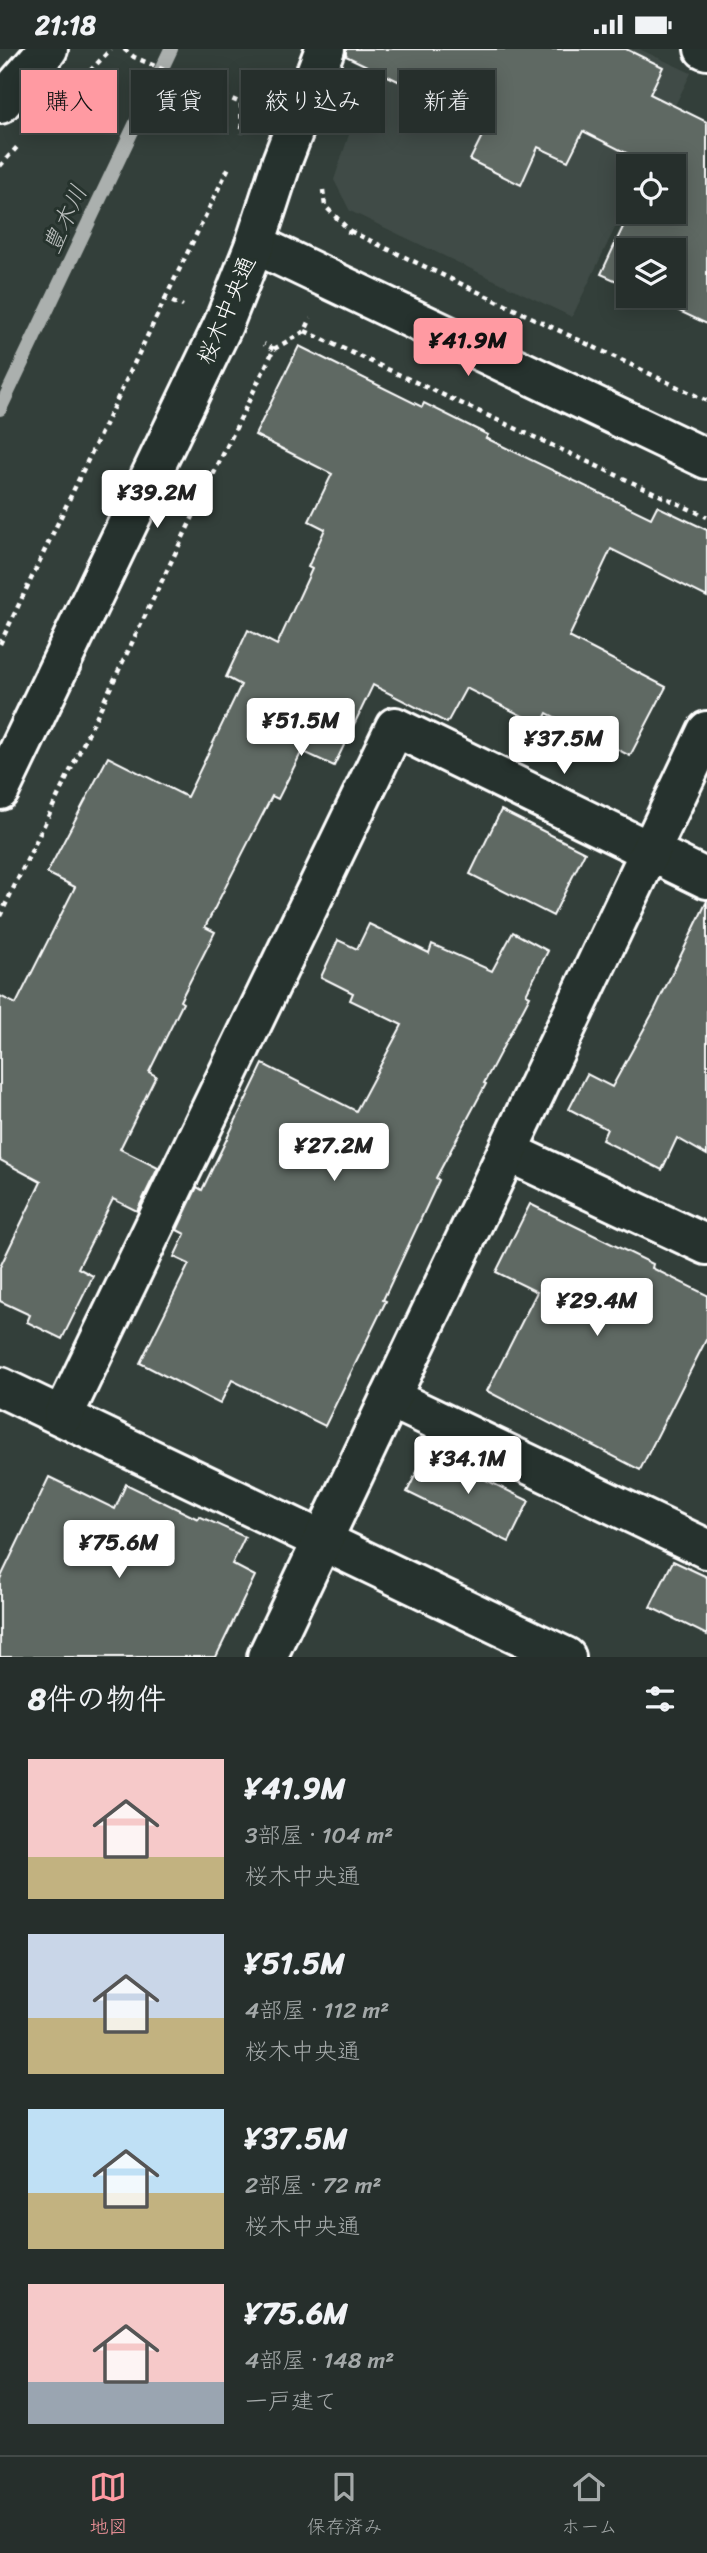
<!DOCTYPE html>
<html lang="ja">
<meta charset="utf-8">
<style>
body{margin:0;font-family:Sriracha,"Klee One",sans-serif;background:#2e3734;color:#f1f3f6;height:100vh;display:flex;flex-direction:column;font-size:26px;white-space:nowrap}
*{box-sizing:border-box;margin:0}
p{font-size:23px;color:#a4a9a9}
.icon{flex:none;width:38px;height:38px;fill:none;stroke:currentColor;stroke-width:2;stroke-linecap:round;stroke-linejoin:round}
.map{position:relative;height:1608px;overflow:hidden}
.panel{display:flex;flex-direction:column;background:#262f2c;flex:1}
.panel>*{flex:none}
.guide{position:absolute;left:21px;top:21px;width:665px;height:63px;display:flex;gap:14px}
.tools{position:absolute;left:616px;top:105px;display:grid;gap:14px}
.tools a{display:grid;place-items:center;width:70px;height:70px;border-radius:0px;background:#262f2c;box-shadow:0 4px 18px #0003,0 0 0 2px #424a48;font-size:35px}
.price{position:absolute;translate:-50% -60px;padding:0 16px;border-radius:7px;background:#fff;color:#222;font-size:23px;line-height:46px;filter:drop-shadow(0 2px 4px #0008)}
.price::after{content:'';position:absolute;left:50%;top:42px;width:21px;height:16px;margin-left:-10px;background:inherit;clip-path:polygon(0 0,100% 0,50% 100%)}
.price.selected{background:#ff9aa2;color:#111}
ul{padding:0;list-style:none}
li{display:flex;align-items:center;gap:21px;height:175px;padding:0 28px}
li span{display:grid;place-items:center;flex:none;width:196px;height:140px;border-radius:0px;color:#555}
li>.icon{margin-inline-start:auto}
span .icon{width:84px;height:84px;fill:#fffc;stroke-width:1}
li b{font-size:30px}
h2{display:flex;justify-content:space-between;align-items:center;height:84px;padding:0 28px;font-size:30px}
.tag{padding:0 24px;border-radius:0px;background:#262f2c;box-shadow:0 4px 18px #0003,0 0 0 2px #424a48;font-size:24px;line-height:63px}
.tag.selected{background:#ff9aa2;color:#111}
.status{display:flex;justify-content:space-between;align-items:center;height:49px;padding:0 35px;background:#262f2c;direction:ltr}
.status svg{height:19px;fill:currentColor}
.menu{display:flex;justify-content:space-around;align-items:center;height:98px;border-top:2px solid #424a48;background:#262f2c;font-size:19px;color:#a4a9a9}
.menu a{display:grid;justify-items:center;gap:4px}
.menu .selected{color:#ff9aa2}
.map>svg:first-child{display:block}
.built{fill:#404c47}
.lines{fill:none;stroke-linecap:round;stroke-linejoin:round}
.stream{stroke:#abb0ae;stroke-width:14}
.building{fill:#5f6964;stroke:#fff;stroke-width:2}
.minor-casing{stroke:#fff;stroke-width:44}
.tertiary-casing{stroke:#fff;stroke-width:44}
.path{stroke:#fff;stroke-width:4.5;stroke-dasharray:5 5;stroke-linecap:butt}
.minor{stroke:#26332d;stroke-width:38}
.tertiary{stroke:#26332d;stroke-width:38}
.labels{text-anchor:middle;stroke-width:6;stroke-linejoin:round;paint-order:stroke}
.street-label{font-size:23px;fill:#fff;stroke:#26332d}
.water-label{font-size:24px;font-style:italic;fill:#b9bdbc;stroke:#26332d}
</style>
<div class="status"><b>21:18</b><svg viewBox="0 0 49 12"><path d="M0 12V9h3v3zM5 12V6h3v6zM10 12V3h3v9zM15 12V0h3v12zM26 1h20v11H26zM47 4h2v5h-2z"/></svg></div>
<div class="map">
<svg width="707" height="1608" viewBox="0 0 707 1608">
<rect width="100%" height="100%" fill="#333f3a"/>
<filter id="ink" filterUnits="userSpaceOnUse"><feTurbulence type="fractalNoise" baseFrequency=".0143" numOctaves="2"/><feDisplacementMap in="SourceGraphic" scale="14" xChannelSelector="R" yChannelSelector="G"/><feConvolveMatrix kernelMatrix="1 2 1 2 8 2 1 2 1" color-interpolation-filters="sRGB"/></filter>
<g filter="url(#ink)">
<path class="built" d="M 382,0 L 639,0 L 691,24 L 645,117 L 628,117 L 628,152 L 572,268 L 350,162 L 334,131 L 364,40 Z"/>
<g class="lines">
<path class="stream" d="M 0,360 L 171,0"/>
</g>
<g class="building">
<path d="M 346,0 L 626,0 L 663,18 L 650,45 L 707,73 L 707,275 L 647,247 L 674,247 L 674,201 L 628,201 L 628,237 L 601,225 L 630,163 L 674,163 L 674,117 L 652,117 L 583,82 L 568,112 L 538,98 L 521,136 L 470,111 L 488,75 L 346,7 Z"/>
<path d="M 299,297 L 422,358 L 424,354 L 488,386 L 486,389 L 651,469 L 657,457 L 707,481 L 707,548 L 611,500 L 569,588 L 666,638 L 630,707 L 547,664 L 541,676 L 466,639 L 447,674 L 373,636 L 334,717 L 302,702 L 278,750 L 272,747 L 205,878 L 215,883 L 180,952 L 183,954 L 149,1023 L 156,1027 L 120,1100 L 158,1119 L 137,1162 L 113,1150 L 78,1219 L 93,1227 L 62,1290 L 27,1273 L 30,1266 L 0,1252 L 0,1218 L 41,1133 L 0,1111 L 0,947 L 16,955 L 75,838 L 47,824 L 108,708 L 187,748 L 241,636 L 226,628 L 248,581 L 277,596 L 312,520 L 308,518 L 325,480 L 309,472 L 332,425 L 255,386 Z"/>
<path d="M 501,761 L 585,803 L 553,867 L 470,825 Z"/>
<path d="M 707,852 L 707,1106 L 677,1089 L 662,1121 L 602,1091 L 607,1080 L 569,1060 L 587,1025 L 612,1038 L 655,960 Z"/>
<path d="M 369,875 L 429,904 L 432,895 L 492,922 L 513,883 L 548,902 L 526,945 L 530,947 L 484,1034 L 486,1035 L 436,1129 L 439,1131 L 383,1251 L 386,1252 L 325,1377 L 232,1331 L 220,1355 L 140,1314 L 189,1215 L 174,1208 L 185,1185 L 177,1181 L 197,1138 L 202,1141 L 263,1015 L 356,1062 L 402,976 L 350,951 L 353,944 L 321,928 L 338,891 L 357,900 Z"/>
<path d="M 530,1155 L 653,1215 L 652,1219 L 707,1246 L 707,1289 L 640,1421 L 487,1342 L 537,1243 L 496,1223 Z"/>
<path d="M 427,1402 L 529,1452 L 509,1493 L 407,1443 Z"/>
<path d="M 49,1428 L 115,1460 L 126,1435 L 198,1470 L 199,1467 L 245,1488 L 232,1515 L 255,1527 L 216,1608 L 0,1608 L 0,1530 Z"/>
<path d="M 673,1512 L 707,1528 L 707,1586 L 650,1558 Z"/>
</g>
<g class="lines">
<g class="minor-casing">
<g id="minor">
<path d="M 704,0 L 707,1"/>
<path d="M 0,55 L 48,0"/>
<path d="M 508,1103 L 707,1196"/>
<path d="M 0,1338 L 566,1608"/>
<path d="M 390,1349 L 707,1500"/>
<path d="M 63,1367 L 395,678 L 707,830"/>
<path d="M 267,1608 L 707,682"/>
</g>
</g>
<g class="tertiary-casing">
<g id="tertiary">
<path d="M 255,195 L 707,410"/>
<path d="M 0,741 L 223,276 L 255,195 L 282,112 L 325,0"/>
</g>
</g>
<g class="path">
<path d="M 124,0 L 134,8 L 241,54 L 242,85"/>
<path d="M 90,22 L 111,0"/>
<path d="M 0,117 L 18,97"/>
<path d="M 323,141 L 325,157 L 350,182 L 347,188"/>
<path d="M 350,182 L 707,352"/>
<path d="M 165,250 L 229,118"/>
<path d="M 305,282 L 707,468"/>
<path d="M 274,300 L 305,282 L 311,269"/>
<path d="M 0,595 L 165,250 L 183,257"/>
<path d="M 0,867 L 274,300 L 264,295"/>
</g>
<use href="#minor" class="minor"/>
<use href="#tertiary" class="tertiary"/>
</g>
</g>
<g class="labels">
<g class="street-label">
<text transform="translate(226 261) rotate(-67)" y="8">桜木中央通</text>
</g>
<g class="water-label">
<text transform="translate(65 170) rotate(-65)" y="8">豊木川</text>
</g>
</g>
</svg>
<div class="tools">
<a><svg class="icon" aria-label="locate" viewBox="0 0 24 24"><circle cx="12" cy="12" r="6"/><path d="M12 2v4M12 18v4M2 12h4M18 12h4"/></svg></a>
<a><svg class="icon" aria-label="layers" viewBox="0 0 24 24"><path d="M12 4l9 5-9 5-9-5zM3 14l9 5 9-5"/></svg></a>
</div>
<b class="price selected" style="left:468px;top:329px">¥41.9M</b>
<b class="price" style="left:157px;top:481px">¥39.2M</b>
<b class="price" style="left:301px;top:709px">¥51.5M</b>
<b class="price" style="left:564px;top:727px">¥37.5M</b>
<b class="price" style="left:334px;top:1134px">¥27.2M</b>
<b class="price" style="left:597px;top:1289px">¥29.4M</b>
<b class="price" style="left:468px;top:1447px">¥34.1M</b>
<b class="price" style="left:119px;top:1531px">¥75.6M</b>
<div class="guide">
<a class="tag selected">購入</a>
<a class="tag">賃貸</a>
<a class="tag">絞り込み</a>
<a class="tag">新着</a>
</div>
</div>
<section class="panel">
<h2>8件の物件<svg class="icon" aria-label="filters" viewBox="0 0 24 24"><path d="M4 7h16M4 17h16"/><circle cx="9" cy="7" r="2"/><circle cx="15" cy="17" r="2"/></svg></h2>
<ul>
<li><span style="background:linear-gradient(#f6c9c9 70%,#c2b280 0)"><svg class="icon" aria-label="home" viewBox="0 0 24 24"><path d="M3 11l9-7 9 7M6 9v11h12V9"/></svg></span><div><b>¥41.9M</b><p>3部屋 · 104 m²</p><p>桜木中央通</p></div></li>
<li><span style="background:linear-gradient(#c9d6e8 60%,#c2b280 0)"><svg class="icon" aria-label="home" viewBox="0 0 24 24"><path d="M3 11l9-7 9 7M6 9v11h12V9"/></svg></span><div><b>¥51.5M</b><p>4部屋 · 112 m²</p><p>桜木中央通</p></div></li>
<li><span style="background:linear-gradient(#bfe0f5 60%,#c2b280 0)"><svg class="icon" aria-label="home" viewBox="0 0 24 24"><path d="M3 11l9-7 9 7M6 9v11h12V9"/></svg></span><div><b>¥37.5M</b><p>2部屋 · 72 m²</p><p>桜木中央通</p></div></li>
<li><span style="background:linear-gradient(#f6c9c9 70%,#9aa5b1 0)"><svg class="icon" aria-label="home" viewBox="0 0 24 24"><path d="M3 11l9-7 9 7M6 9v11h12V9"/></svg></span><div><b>¥75.6M</b><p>4部屋 · 148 m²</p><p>一戸建て</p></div></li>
</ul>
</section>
<nav class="menu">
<a class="selected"><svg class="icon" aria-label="map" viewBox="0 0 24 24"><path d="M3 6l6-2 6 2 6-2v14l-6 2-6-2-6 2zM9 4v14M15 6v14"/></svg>地図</a>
<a><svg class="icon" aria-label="saved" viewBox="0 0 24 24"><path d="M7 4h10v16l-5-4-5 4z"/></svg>保存済み</a>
<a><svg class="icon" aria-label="home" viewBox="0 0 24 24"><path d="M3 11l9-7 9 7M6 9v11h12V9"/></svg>ホーム</a>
</nav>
